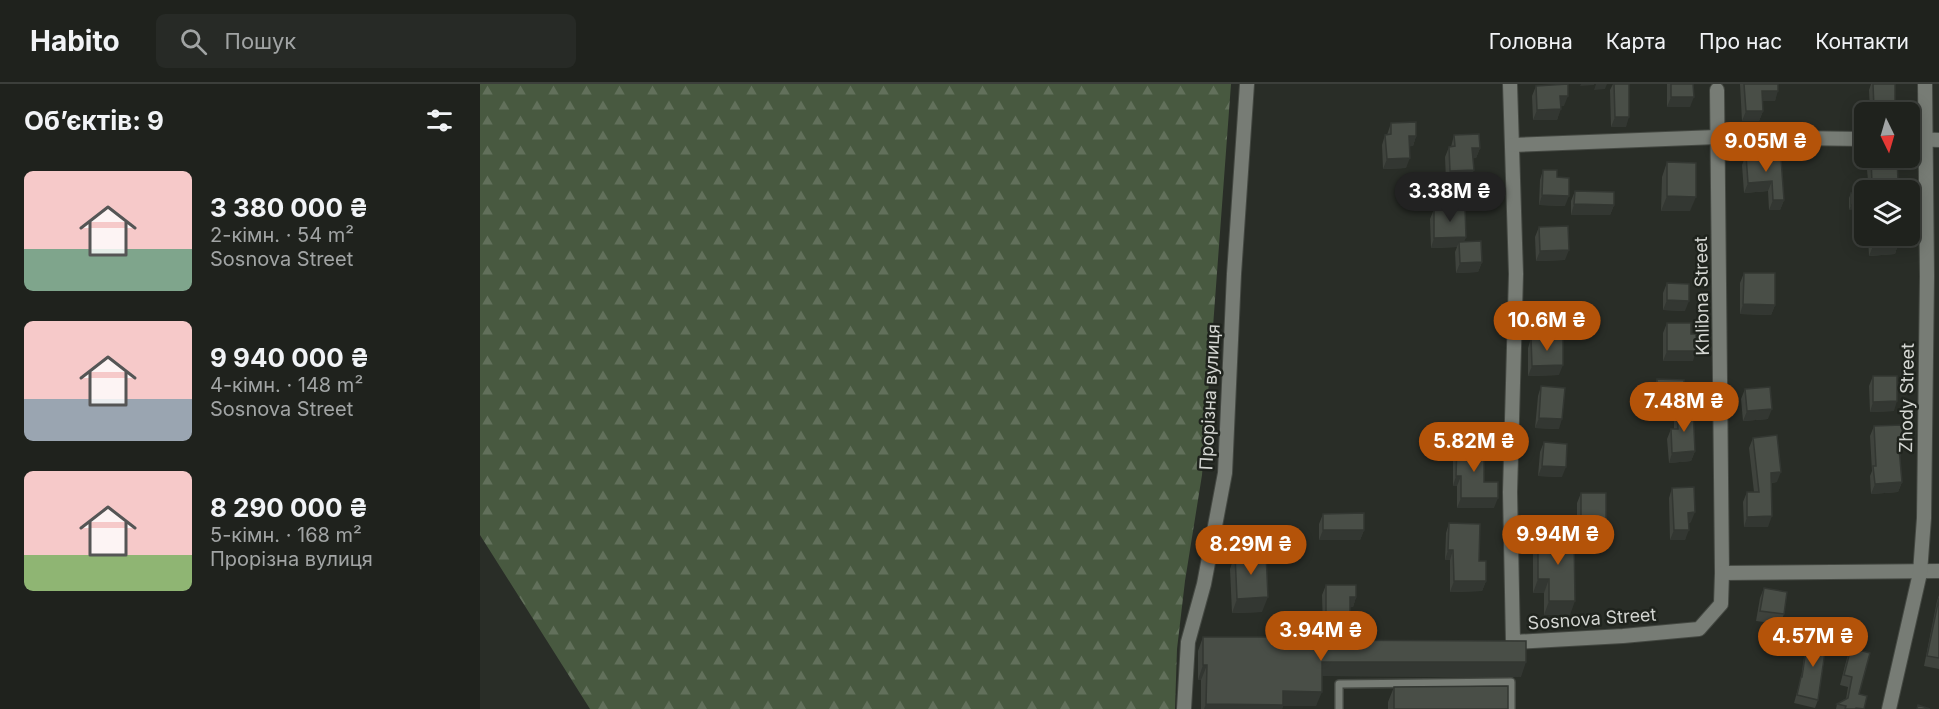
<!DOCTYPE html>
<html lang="uk">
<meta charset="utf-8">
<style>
body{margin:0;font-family:Inter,sans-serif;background:#272a26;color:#f1f3f6;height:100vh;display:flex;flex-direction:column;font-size:22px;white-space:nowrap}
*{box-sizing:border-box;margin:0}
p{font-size:20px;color:#a1a4a4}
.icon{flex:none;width:33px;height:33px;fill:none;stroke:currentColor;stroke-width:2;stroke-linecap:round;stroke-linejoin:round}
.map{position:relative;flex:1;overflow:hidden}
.drawer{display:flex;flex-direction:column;background:#1f221d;width:480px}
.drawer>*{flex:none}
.needle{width:39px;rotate:175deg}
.fabs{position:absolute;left:1374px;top:18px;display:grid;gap:12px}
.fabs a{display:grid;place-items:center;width:66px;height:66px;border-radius:9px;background:#1f221d;box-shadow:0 3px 15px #0003,0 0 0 2px #3c3f3b;font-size:30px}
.price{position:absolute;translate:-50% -51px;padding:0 14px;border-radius:21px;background:#b45309;color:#fff;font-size:20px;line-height:39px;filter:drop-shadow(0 2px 3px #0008)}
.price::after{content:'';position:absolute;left:50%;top:36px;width:18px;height:14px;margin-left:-9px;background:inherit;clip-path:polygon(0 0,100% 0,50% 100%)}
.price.on{background:#222;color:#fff}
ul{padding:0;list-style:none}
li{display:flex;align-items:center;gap:18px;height:150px;padding:0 24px}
li span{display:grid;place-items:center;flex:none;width:168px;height:120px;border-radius:9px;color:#555}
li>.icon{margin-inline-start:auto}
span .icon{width:72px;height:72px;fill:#fffc;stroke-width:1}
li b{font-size:26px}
h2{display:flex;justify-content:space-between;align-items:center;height:72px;padding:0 24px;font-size:26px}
header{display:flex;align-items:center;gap:36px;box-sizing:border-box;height:84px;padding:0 30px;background:#1f221d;border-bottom:2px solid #3c3f3b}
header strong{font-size:28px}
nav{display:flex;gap:33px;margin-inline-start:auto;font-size:21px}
.search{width:420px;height:54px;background:#272a26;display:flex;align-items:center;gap:15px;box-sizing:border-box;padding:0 21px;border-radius:9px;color:#a1a4a4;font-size:22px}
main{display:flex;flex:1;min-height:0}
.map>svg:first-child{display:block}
.forest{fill:url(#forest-firs)}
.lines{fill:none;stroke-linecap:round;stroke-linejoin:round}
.lane-casing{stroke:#444842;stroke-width:10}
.street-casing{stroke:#444842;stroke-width:16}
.lane{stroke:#777c75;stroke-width:7}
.street{stroke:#777c75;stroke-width:14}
.wall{fill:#3f433d}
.shaded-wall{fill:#333732}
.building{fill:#494e47;stroke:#333732;stroke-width:1.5}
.labels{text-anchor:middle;stroke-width:5;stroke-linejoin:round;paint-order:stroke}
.street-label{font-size:18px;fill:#d4d6d2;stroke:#1f231d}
</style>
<header>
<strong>Habito</strong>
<div class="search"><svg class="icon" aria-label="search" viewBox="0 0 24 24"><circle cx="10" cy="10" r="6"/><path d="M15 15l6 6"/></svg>Пошук</div>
<nav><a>Головна</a><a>Карта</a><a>Про нас</a><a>Контакти</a></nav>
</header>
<main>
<section class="drawer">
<h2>Об’єктів: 9<svg class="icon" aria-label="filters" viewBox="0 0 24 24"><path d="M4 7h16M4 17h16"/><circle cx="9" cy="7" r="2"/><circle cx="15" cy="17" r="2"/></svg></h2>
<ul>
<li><span style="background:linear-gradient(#f6c9c9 65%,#7fa58c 0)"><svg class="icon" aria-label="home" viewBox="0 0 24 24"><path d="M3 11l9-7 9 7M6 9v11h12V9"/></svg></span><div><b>3 380 000 ₴</b><p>2-кімн. · 54 m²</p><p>Sosnova Street</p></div></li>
<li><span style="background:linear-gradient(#f6c9c9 65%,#9aa5b1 0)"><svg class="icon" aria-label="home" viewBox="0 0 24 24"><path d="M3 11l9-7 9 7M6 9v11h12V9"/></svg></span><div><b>9 940 000 ₴</b><p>4-кімн. · 148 m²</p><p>Sosnova Street</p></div></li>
<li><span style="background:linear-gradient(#f6c9c9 70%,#8fb573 0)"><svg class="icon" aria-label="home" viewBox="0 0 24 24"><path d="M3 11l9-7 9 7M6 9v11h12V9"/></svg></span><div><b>8 290 000 ₴</b><p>5-кімн. · 168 m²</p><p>Прорізна вулиця</p></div></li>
</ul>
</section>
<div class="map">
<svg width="1459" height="625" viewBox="0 0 1459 625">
<defs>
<pattern id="forest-firs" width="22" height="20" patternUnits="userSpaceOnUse" patternTransform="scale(1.5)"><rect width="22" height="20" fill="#485940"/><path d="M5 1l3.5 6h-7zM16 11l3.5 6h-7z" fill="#62705b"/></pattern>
</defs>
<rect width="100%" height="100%" fill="#292d27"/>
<path class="forest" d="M 0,0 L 751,0 L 722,391 L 705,497 L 697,565 L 695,625 L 110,625 L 0,451 Z"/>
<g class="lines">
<g class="lane-casing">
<path id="lane" d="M 859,625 L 859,600 L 1031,598 L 1031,625"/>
</g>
<g class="street-casing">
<g id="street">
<path d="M 1030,0 L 1036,190 L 1030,408 L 1033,558 L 1143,552 L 1219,545 L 1241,520 L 1242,489 L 1237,6"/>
<path d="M 1430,55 L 1459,56"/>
<path d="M 1033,61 L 1237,53 L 1384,55"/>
<path d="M 1242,489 L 1459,487"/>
<path d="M 704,625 L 708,558 L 724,500 L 745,389 L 754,190 L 767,0"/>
<path d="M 1409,625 L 1440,489 L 1444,434 L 1447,192 L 1445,0"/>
</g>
</g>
<use href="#lane" class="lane"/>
<use href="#street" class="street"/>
</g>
<g class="wall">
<path d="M 1133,0 L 1149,0 L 1146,43 L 1131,43 L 1130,6 Z"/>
<path d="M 1187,0 L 1213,0 L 1210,23 L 1187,23 Z"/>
<path d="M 1260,0 L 1298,0 L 1295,17 L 1283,17 L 1283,27 L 1279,37 L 1262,37 Z"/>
<path d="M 1391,0 L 1415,0 L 1413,28 L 1390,28 L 1389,6 Z"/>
<path d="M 1056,2 L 1084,22 L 1081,22 L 1077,36 L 1053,36 L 1052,12 Z"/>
<path d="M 911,39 L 936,52 L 933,62 L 929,62 L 926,84 L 903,85 L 902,61 L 905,51 L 907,51 Z"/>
<path d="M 974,51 L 1000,64 L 996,74 L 993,74 L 990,96 L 966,97 L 965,73 L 969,63 L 971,63 Z"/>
<path d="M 1266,71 L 1292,76 L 1304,116 L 1300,126 L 1289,126 L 1288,107 L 1264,109 L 1262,81 Z"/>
<path d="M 1391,75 L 1418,97 L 1415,106 L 1389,106 L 1387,86 Z"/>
<path d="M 1187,78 L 1210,127 L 1181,127 L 1182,93 Z"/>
<path d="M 1063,86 L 1077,93 L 1085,122 L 1059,121 L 1060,96 Z"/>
<path d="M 1095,107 L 1134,121 L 1130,131 L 1091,131 L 1091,117 Z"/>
<path d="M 1371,109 L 1384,109 L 1369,126 L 1369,114 Z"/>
<path d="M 954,125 L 986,153 L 984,157 L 1002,178 L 998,188 L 976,189 L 975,168 L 977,163 L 951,164 L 950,135 Z"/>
<path d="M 1059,143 L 1085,176 L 1056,177 L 1055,153 Z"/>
<path d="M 1388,152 L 1418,152 L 1418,160 L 1415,170 L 1389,172 Z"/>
<path d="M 1264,189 L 1295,221 L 1291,231 L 1260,230 L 1260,199 Z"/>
<path d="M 1187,199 L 1205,227 L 1183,226 L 1183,209 Z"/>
<path d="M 1187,239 L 1213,277 L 1183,277 L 1183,249 Z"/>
<path d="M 1051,254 L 1079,291 L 1048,292 L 1048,264 Z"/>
<path d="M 1393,292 L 1414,327 L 1390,328 L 1389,302 Z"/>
<path d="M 1177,295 L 1203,318 L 1201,326 L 1215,367 L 1211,377 L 1189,379 L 1187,355 L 1191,345 L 1194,345 L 1194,336 L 1196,328 L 1182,328 L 1183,318 L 1173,318 L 1173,305 Z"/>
<path d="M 1061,302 L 1079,345 L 1055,344 L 1058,312 Z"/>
<path d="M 1265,305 L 1288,335 L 1263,337 L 1261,315 Z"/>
<path d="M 1394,342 L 1420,373 L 1422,398 L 1418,408 L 1391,410 L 1390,392 L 1392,387 L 1390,352 Z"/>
<path d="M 1273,354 L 1297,398 L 1291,399 L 1288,443 L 1264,443 L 1263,418 L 1267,408 L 1274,408 L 1269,364 Z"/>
<path d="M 1064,358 L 1082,393 L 1058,392 L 1060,368 Z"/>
<path d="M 977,361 L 1004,398 L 1014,424 L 977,424 L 977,402 L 973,402 L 973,371 Z"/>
<path d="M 1192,404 L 1211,438 L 1209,439 L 1205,456 L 1190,456 L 1189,414 Z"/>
<path d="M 1101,409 L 1126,436 L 1122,446 L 1097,446 L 1097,419 Z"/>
<path d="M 843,430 L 884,446 L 880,456 L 839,456 L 839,440 Z"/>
<path d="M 969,439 L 999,477 L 1006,497 L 1002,507 L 970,508 L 970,476 L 965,476 L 966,449 Z"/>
<path d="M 1058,451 L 1090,531 L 1064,531 L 1064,509 L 1053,509 L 1053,465 Z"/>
<path d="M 755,470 L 782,528 L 752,529 L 750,485 Z"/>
<path d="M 846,501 L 876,513 L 873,523 L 870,523 L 866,545 L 843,545 L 842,511 Z"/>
<path d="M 1284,504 L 1304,530 L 1300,540 L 1276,537 L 1280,514 Z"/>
<path d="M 1459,511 L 1459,585 L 1444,582 L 1457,517 Z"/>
<path d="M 1328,552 L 1338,616 L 1335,624 L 1314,619 L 1321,594 L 1326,559 Z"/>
<path d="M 723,553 L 803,556 L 1041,593 L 842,592 L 836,622 L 803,622 L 802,625 L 721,625 L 721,596 L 718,596 L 718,567 Z"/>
<path d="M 1371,564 L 1379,610 L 1384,625 L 1356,625 L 1357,620 L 1366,615 L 1368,603 L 1360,601 L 1367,574 Z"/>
<path d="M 914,603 L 1028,625 L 908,625 L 908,618 Z"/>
</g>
<g class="shaded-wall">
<path d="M 1101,0 L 1114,0 L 1114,1 L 1100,2 Z"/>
<path d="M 1116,0 L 1127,0 L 1125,5 L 1114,6 Z"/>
<path d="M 1282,7 L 1298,7 L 1295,17 L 1279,17 Z"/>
<path d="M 1080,12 L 1088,12 L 1084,22 L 1076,23 Z"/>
<path d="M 1191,13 L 1214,13 L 1210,23 L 1187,23 Z"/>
<path d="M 1415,23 L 1413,28 L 1392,28 L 1394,24 Z"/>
<path d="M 1081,25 L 1077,36 L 1053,36 L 1057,26 Z"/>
<path d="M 1266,27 L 1283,27 L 1279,37 L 1262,37 Z"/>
<path d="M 1135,33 L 1149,33 L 1146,43 L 1131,43 Z"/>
<path d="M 929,52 L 936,52 L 933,62 L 925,63 Z"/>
<path d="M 992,64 L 1000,64 L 996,74 L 989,75 Z"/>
<path d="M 930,74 L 926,84 L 903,85 L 907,75 Z"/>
<path d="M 994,86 L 990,96 L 966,97 L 970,87 Z"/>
<path d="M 1292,97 L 1288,107 L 1264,109 L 1268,99 Z"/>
<path d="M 1418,97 L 1415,106 L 1389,106 L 1392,99 Z"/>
<path d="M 1062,111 L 1089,112 L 1085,122 L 1059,121 Z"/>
<path d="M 1187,112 L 1216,113 L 1210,127 L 1181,127 Z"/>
<path d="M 1293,116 L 1304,116 L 1300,126 L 1289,126 Z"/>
<path d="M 1094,120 L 1134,121 L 1130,131 L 1091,131 Z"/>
<path d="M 1384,120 L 1384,125 L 1369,126 L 1371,121 Z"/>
<path d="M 986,153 L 982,163 L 979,158 L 977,163 L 951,164 L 954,154 Z"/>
<path d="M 1418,160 L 1415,170 L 1389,172 L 1393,162 Z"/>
<path d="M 1089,166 L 1085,176 L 1056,177 L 1060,167 Z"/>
<path d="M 1002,178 L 998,188 L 976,189 L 980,179 Z"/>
<path d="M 1187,216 L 1209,217 L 1205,227 L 1183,226 Z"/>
<path d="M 1263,220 L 1295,221 L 1291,231 L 1260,230 Z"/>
<path d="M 1187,267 L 1216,267 L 1213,277 L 1183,277 Z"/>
<path d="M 1083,281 L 1079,291 L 1048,292 L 1052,282 Z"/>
<path d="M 1177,308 L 1186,308 L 1183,318 L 1173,318 Z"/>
<path d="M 1417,317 L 1414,327 L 1390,328 L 1393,318 Z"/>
<path d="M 1186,318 L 1203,318 L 1200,328 L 1197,326 L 1196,328 L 1182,328 Z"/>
<path d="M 1292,325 L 1288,335 L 1263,337 L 1267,327 Z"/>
<path d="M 1059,334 L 1082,335 L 1079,345 L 1055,344 Z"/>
<path d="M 1419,364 L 1423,364 L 1420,374 Z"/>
<path d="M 1215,367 L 1211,377 L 1189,379 L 1192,369 Z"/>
<path d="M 1062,382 L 1086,383 L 1082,393 L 1058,392 Z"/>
<path d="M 1301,388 L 1297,398 L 1288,399 L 1291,389 Z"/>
<path d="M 976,392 L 981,392 L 977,402 L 973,402 Z"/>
<path d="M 1422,398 L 1418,408 L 1391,410 L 1395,400 Z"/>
<path d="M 981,414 L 1018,414 L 1014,424 L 977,424 Z"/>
<path d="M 1215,428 L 1211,438 L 1204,439 L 1208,429 Z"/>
<path d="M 1292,432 L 1288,443 L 1264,443 L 1267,433 Z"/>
<path d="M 1101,436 L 1126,436 L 1122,446 L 1097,446 Z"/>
<path d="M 843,446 L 884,446 L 880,456 L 839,456 Z"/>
<path d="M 1194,446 L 1209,446 L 1205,456 L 1190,456 Z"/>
<path d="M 968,466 L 973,466 L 970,476 L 965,476 Z"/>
<path d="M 1058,495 L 1069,495 L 1064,509 L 1053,509 Z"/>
<path d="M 974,497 L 1006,497 L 1002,507 L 970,508 Z"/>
<path d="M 788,513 L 782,528 L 752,529 L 757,515 Z"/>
<path d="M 870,513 L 876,513 L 873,523 L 866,524 Z"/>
<path d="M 1069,517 L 1095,517 L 1090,531 L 1064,531 Z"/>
<path d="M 846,535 L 870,535 L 866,545 L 843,545 Z"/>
<path d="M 842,578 L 1046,578 L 1041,593 L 836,592 Z"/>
<path d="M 723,581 L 727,581 L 721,596 L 718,596 Z"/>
<path d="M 803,607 L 842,608 L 836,622 L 803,622 L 802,625 L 724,625 L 726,620 Z"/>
</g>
<g class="building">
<path d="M 1088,0 L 1088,12 L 1080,12 L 1081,25 L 1057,26 L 1056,2 Z"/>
<path d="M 1134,0 L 1149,0 L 1149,33 L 1135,33 Z"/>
<path d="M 1191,0 L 1213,0 L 1214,13 L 1191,13 Z"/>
<path d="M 1264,0 L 1298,0 L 1298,7 L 1282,7 L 1283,27 L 1266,27 Z"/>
<path d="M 1393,0 L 1415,0 L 1415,23 L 1394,24 Z"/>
<path d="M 936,38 L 936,52 L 929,52 L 930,74 L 907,75 L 905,51 L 911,50 L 911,39 Z"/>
<path d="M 999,50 L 1000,64 L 992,64 L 994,86 L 970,87 L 969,63 L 975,62 L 974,51 Z"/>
<path d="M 1292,69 L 1292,76 L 1301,75 L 1304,116 L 1293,116 L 1292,97 L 1268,99 L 1266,71 Z"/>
<path d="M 1417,74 L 1418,97 L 1392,99 L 1391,75 Z"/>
<path d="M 1187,78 L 1216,79 L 1216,113 L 1187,112 Z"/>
<path d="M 1063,86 L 1077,86 L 1077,93 L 1089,94 L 1089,112 L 1062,111 Z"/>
<path d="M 1095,107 L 1134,108 L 1134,121 L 1094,120 Z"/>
<path d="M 1371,109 L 1384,109 L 1384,120 L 1371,121 Z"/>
<path d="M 985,124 L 986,153 L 954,154 L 954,125 Z"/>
<path d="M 1088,142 L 1089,166 L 1060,167 L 1059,143 Z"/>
<path d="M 1392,152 L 1418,152 L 1418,160 L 1393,162 Z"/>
<path d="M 1001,157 L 1002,178 L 980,179 L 979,158 Z"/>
<path d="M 1264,189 L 1295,189 L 1295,221 L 1263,220 Z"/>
<path d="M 1187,199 L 1209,200 L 1209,217 L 1187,216 Z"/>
<path d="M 1187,239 L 1211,239 L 1211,250 L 1216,250 L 1216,267 L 1187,267 Z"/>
<path d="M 1051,254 L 1083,254 L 1083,281 L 1052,282 Z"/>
<path d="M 1393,292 L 1417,292 L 1417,317 L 1393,318 Z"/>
<path d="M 1177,295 L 1204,296 L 1203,318 L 1186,318 L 1186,308 L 1177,308 Z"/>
<path d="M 1061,302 L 1085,304 L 1082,335 L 1059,334 Z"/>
<path d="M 1290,303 L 1292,325 L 1267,327 L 1265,305 Z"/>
<path d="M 1213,325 L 1215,367 L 1192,369 L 1191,345 L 1198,345 L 1197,326 Z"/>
<path d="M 1422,341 L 1423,364 L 1419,364 L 1422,398 L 1395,400 L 1393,382 L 1396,382 L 1394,342 Z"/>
<path d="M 1297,351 L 1301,388 L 1291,389 L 1292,432 L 1267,433 L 1267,408 L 1279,408 L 1273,354 Z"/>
<path d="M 1064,358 L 1087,360 L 1086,383 L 1062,382 Z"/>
<path d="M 977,361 L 1004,361 L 1004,398 L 1018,398 L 1018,414 L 981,414 L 981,392 L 976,392 Z"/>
<path d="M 1214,403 L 1215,428 L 1208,429 L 1209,446 L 1194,446 L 1192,404 Z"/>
<rect x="1101" y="409" width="25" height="27"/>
<path d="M 884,429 L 884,446 L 843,446 L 843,430 Z"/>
<path d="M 969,439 L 1000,440 L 999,477 L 1006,477 L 1006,497 L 974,497 L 973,466 L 968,466 Z"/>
<path d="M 1058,451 L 1094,451 L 1095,517 L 1069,517 L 1069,495 L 1058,495 Z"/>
<path d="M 786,469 L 788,513 L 757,515 L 755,470 Z"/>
<path d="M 846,501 L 876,501 L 876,513 L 870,513 L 870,535 L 846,535 Z"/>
<path d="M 1284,504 L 1307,508 L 1304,530 L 1280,527 Z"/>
<path d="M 1459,514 L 1459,574 L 1447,572 Z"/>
<path d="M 1328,552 L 1347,554 L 1338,616 L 1317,611 L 1321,593 L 1322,593 Z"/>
<path d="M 723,553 L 803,553 L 803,556 L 1046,557 L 1046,578 L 842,578 L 842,608 L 803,607 L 803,621 L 726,620 L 727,581 L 723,581 Z"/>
<path d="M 1371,564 L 1390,569 L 1379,610 L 1387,612 L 1384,625 L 1376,624 L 1375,625 L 1365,625 L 1366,622 L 1357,620 L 1368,614 L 1372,593 L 1364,591 Z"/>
<path d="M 1028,602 L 1028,625 L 914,625 L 914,603 Z"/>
<path d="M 1438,621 L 1450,625 L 1437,625 Z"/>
</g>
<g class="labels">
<g class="street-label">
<text transform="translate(1222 212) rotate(-91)" y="6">Khlibna Street</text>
<text transform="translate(730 313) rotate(-87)" y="6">Прорізна вулиця</text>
<text transform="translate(1427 314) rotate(-89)" y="6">Zhody Street</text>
<text transform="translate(1112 535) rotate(-4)" y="6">Sosnova Street</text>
</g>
</g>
</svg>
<div class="fabs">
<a><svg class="needle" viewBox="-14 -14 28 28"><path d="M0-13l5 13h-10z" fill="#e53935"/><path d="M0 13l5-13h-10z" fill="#a1a4a4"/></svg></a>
<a><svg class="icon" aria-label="layers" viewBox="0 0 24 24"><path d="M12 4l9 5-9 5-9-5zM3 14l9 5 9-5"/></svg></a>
</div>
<b class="price" style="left:1286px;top:89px">9.05M ₴</b>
<b class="price on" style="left:970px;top:139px">3.38M ₴</b>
<b class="price" style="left:1067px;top:268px">10.6M ₴</b>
<b class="price" style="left:1204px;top:349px">7.48M ₴</b>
<b class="price" style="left:994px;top:389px">5.82M ₴</b>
<b class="price" style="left:1078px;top:482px">9.94M ₴</b>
<b class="price" style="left:771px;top:492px">8.29M ₴</b>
<b class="price" style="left:841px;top:578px">3.94M ₴</b>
<b class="price" style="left:1333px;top:584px">4.57M ₴</b>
</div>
</main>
